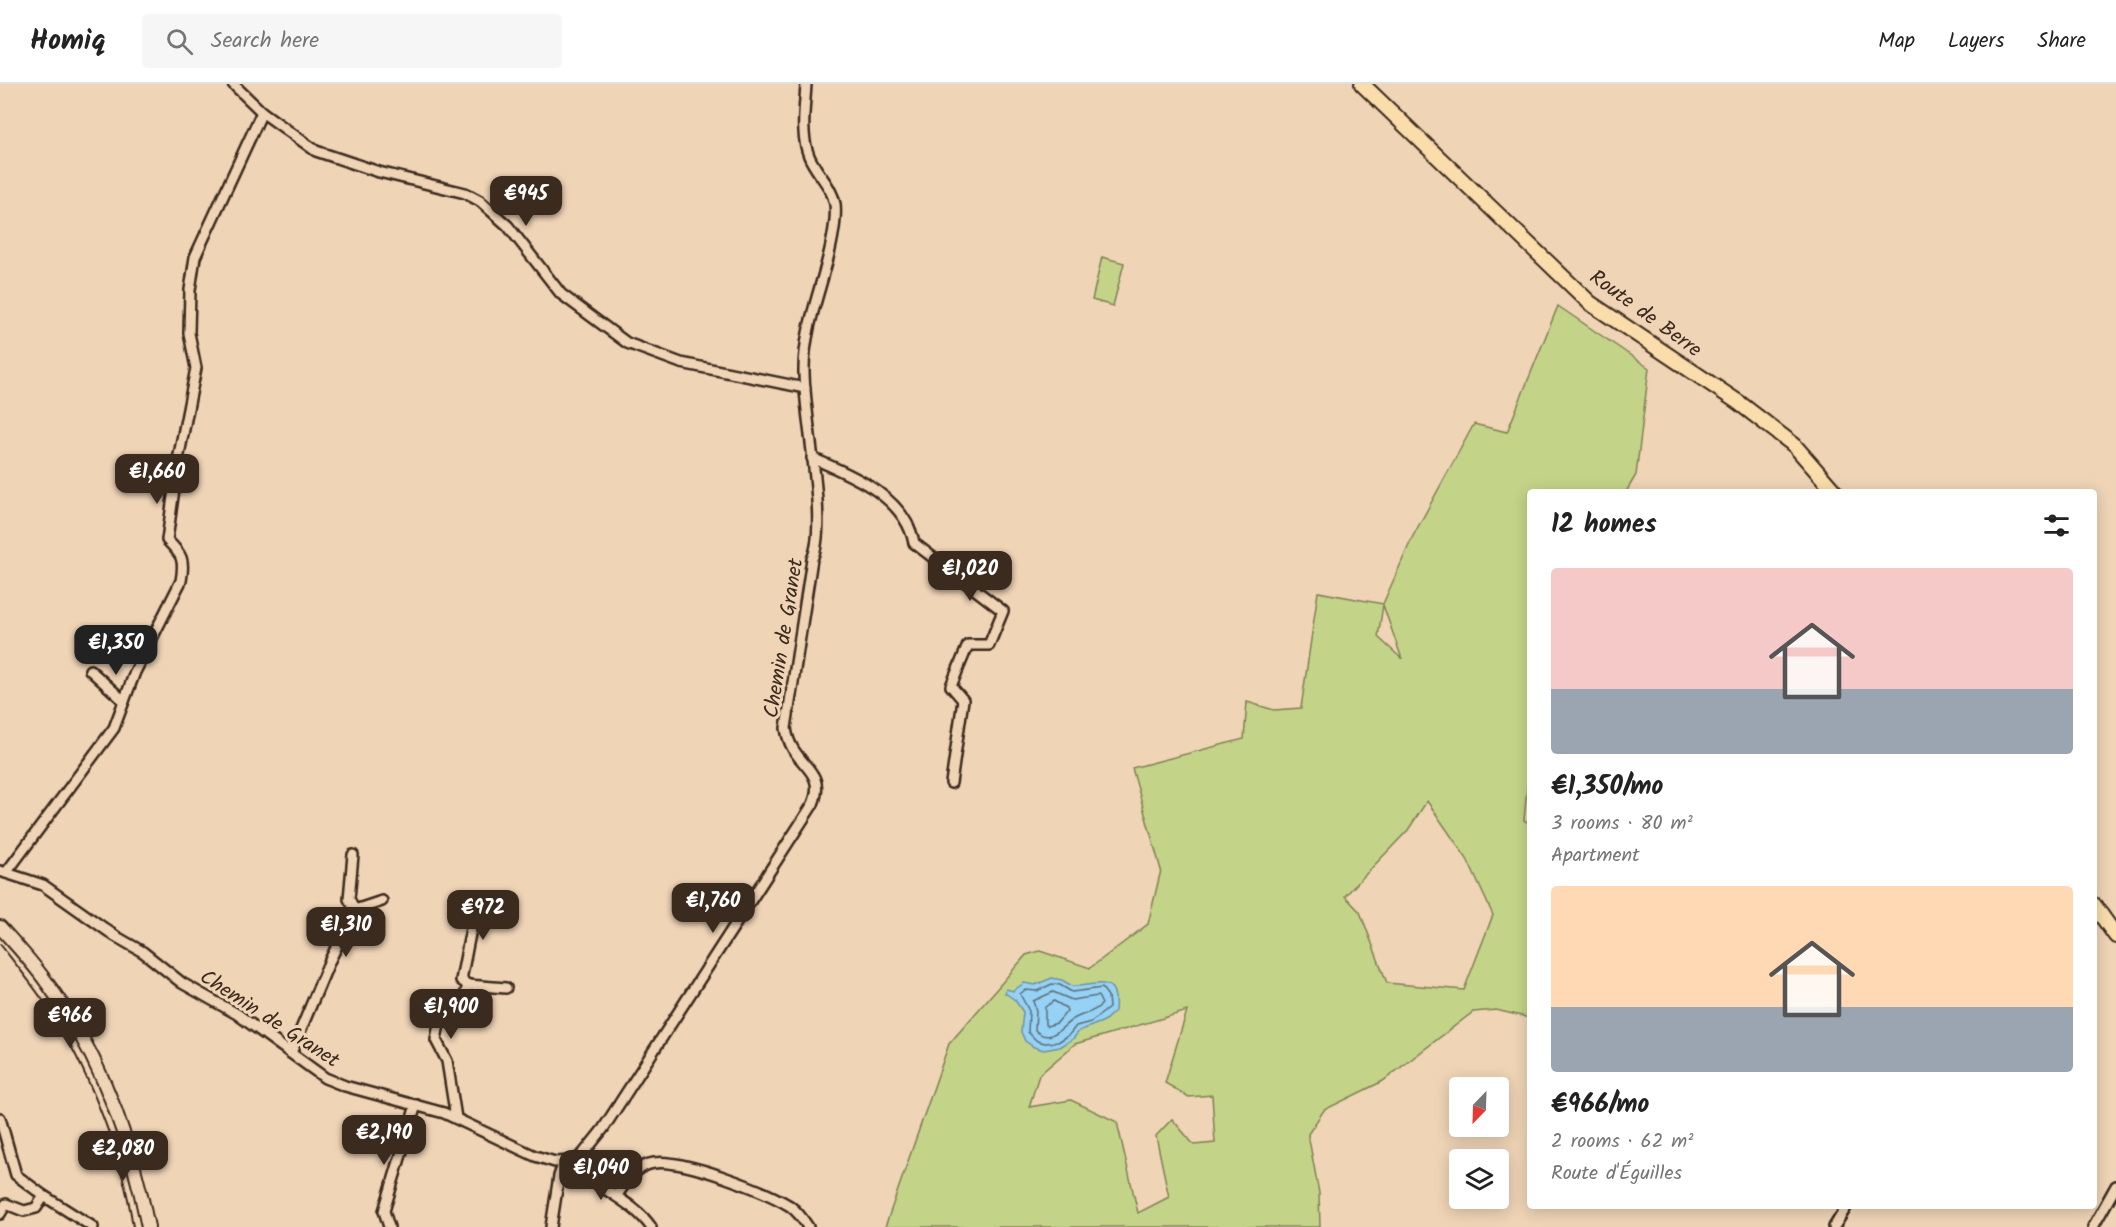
<!DOCTYPE html>
<meta charset="utf-8">
<style>
body{margin:0;font-family:Kalam,sans-serif;background:#f6f6f6;color:#222;height:100vh;display:flex;flex-direction:column;font-size:22px;white-space:nowrap}
*{box-sizing:border-box;margin:0}
p{font-size:20px;color:#767676}
.icon{flex:none;width:33px;height:33px;fill:none;stroke:currentColor;stroke-width:2;stroke-linecap:round;stroke-linejoin:round}
.map{position:relative;flex:1;overflow:hidden}
.panel{position:absolute;left:1527px;top:405px;width:570px;height:720px;display:flex;flex-direction:column;background:#fff;border-radius:6px;box-shadow:0 3px 15px #0003}
.panel>*{flex:none}
.needle{width:39px;rotate:203deg}
.fabs{position:absolute;left:1449px;top:993px;display:grid;gap:12px}
.fabs a{display:grid;place-items:center;width:60px;height:60px;border-radius:6px;background:#fff;box-shadow:0 3px 15px #0003;font-size:30px}
.price{position:absolute;translate:-50% -51px;padding:0 14px;border-radius:12px;background:#3b2a1e;color:#fff;font-size:20px;line-height:39px;filter:drop-shadow(0 2px 3px #0008)}
.price::after{content:'';position:absolute;left:50%;top:36px;width:18px;height:14px;margin-left:-9px;background:inherit;clip-path:polygon(0 0,100% 0,50% 100%)}
.price.selected{background:#222;color:#fff}
ul{padding:0;list-style:none}
li{display:grid;align-content:center;gap:12px;height:318px;padding:0 24px}
li span{display:grid;place-items:center;height:186px;border-radius:6px;color:#555}
li>.icon{margin-inline-start:auto}
span .icon{width:108px;height:108px;fill:#fffc;stroke-width:1}
li b{font-size:26px}
h2{display:flex;justify-content:space-between;align-items:center;height:72px;padding:0 24px;font-size:26px}
header{display:flex;align-items:center;gap:36px;box-sizing:border-box;height:84px;padding:0 30px;background:#fff;border-bottom:2px solid #e0e0e0}
header strong{font-size:28px}
nav{display:flex;gap:33px;margin-inline-start:auto;font-size:21px}
.search{width:420px;height:54px;background:#f6f6f6;display:flex;align-items:center;gap:15px;box-sizing:border-box;padding:0 21px;border-radius:6px;color:#767676;font-size:22px}
.map>svg:first-child{display:block}
.green{fill:#c3d488;stroke:#7f7f53;stroke-width:1.5;fill-rule:evenodd}
.water{fill:#95d2f6;stroke:#718fa0;stroke-width:1.5}
.lines{fill:none;stroke-linecap:round;stroke-linejoin:round}
.shore{stroke:#5f6d74;stroke-width:1.5}
.street-casing{stroke:#3b2a1e;stroke-width:14}
.secondary-casing{stroke:#3b2a1e;stroke-width:16}
.primary-casing{stroke:#3b2a1e;stroke-width:18}
.street{stroke:#efd4b6;stroke-width:9}
.secondary{stroke:#efd4b6;stroke-width:12}
.primary{stroke:#faddab;stroke-width:14}
.rail{stroke:#3b2a1e;stroke-width:2}
.labels{text-anchor:middle;stroke-width:6;stroke-linejoin:round;paint-order:stroke}
.street-label{font-size:21px;fill:#3b2a1e;stroke:#efd4b6}
</style>
<header>
<strong>Homiq</strong>
<div class="search"><svg class="icon" aria-label="search" viewBox="0 0 24 24"><circle cx="10" cy="10" r="6"/><path d="M15 15l6 6"/></svg>Search here</div>
<nav><a>Map</a><a>Layers</a><a>Share</a></nav>
</header>
<div class="map">
<svg width="2116" height="1143" viewBox="0 0 2116 1143">
<rect width="100%" height="100%" fill="#efd4b6"/>
<filter id="ink" filterUnits="userSpaceOnUse"><feTurbulence type="fractalNoise" baseFrequency=".0167" numOctaves="2"/><feDisplacementMap in="SourceGraphic" scale="12" xChannelSelector="R" yChannelSelector="G"/><feConvolveMatrix kernelMatrix="1 2 1 2 8 2 1 2 1" color-interpolation-filters="sRGB"/></filter>
<g filter="url(#ink)">
<g class="green">
<path d="M 1102,173 L 1124,179 L 1113,222 L 1092,216 Z"/>
<path d="M 1558,222 L 1649,284 L 1636,391 L 1626,408 L 1530,408 L 1530,672 L 1524,736 L 1530,740 L 1530,934 L 1496,926 L 1473,928 L 1383,997 L 1324,1026 L 1308,1050 L 1319,1109 L 1320,1143 L 885,1143 L 949,960 L 1026,871 L 1040,867 L 1090,884 L 1148,840 L 1161,786 L 1132,684 L 1244,655 L 1247,618 L 1274,626 L 1301,624 L 1318,508 L 1383,520 L 1413,452 L 1474,340 L 1507,348 ZM 1383,521 L 1402,575 L 1378,553 ZM 1427,717 L 1467,775 L 1493,831 L 1464,906 L 1387,899 L 1360,828 L 1345,812 L 1408,746 ZM 1187,927 L 1165,999 L 1189,1013 L 1212,1011 L 1215,1059 L 1194,1061 L 1172,1035 L 1156,1052 L 1169,1113 L 1138,1129 L 1117,1038 L 1071,1016 L 1029,1023 L 1039,991 L 1075,960 Z"/>
</g>
<path class="water" d="M 1052,894 L 1062,896 L 1072,902 C 1095,903 1119,887 1115,927 L 1104,937 L 1079,947 L 1073,955 L 1060,963 L 1044,966 L 1034,963 L 1025,957 L 1021,948 L 1023,928 L 1015,916 L 1005,909 L 1006,905 L 1013,907 L 1024,899 L 1035,901 Z"/>
<g class="lines">
<g class="shore">
<path d="M 1052,900 L 1060,901 L 1072,908 L 1102,904 L 1108,912 L 1109,924 L 1091,938 L 1076,942 L 1069,951 L 1058,958 L 1045,959 L 1037,957 L 1028,948 L 1029,927 L 1020,910 L 1025,906 L 1037,907 Z"/>
<path d="M 1053,908 L 1072,916 L 1098,912 L 1102,920 C 1093,930 1082,929 1072,936 C 1061,943 1050,961 1035,946 L 1036,927 L 1033,917 Z"/>
<path d="M 1054,917 L 1066,924 L 1067,927 L 1057,939 L 1047,942 L 1045,940 L 1045,923 Z"/>
</g>
<g class="street-casing">
<g id="street">
<path d="M 233,0 L 262,28 L 316,67 L 379,88 L 465,109 L 480,117 L 508,142 L 561,210 L 627,259 L 681,279 L 805,304"/>
<path d="M 812,374 C 851,391 905,412 914,459 L 1003,527 L 989,561 L 968,561 L 951,602 L 963,616 L 951,699"/>
<path d="M 90,586 L 124,617"/>
<path d="M 0,787 L 43,801 L 115,852 L 143,868 L 182,899 L 237,930 L 325,994 L 345,1002 L 444,1029 L 535,1072 L 555,1078 L 574,1077 L 583,1070 L 603,1045 L 813,720 C 828,683 791,683 786,644 L 812,475 C 829,440 803,330 804,285 C 804,248 819,210 828,174 C 832,158 837,137 835,120 C 832,102 816,89 809,72 C 800,50 805,23 806,0"/>
<path d="M 6,789 L 114,644 L 135,588 L 181,497 C 185,475 182,471 167,456 L 178,376 L 196,284 L 189,249 L 190,206 L 195,173 L 262,28"/>
<path d="M 355,826 L 382,817"/>
<path d="M 468,901 L 461,896 L 476,819"/>
<path d="M 291,969 L 330,876 L 355,826 L 349,815 L 353,771"/>
<path d="M 0,1034 L 16,1091 L 44,1112 L 93,1143"/>
<path d="M 456,1034 L 447,977 L 436,956 L 439,940 L 464,915 L 468,901 L 506,904"/>
<path d="M 574,1077 C 590,1103 631,1114 651,1143"/>
<path d="M 617,1111 C 626,1098 637,1081 654,1079 C 684,1075 764,1106 790,1122 C 798,1128 803,1135 808,1143"/>
<path d="M 0,1130 L 6,1120 L 24,1127 L 36,1124 L 44,1112"/>
<path d="M 389,1143 L 384,1127 L 416,1021"/>
<path d="M 551,1143 L 559,1092 L 564,1078"/>
<path d="M 1834,1143 L 1847,1122"/>
<path d="M 2093,1143 L 2116,1102"/>
</g>
</g>
<g class="secondary-casing">
<path id="secondary" d="M 0,843 C 16,861 33,879 47,899 C 100,970 131,1057 148,1143"/>
</g>
<g class="primary-casing">
<g id="primary">
<path d="M 1362,0 L 1590,219 L 1738,318 L 1794,361 L 1835,408"/>
<path d="M 2094,821 L 2116,852"/>
</g>
</g>
<use href="#street" class="street"/>
<use href="#secondary" class="secondary"/>
<use href="#primary" class="primary"/>
<path class="rail" d="M 0,860 C 14,878 29,896 42,915 C 84,973 123,1072 133,1143"/>
</g>
</g>
<g class="labels">
<g class="street-label">
<text transform="translate(1646 229) rotate(36)" y="7">Route de Berre</text>
<text transform="translate(783 554) rotate(-81)" y="7">Chemin de Granet</text>
<text transform="translate(270 934) rotate(33)" y="7">Chemin de Granet</text>
</g>
</g>
</svg>
<div class="fabs">
<a><svg class="needle" viewBox="-14 -14 28 28"><path d="M0-13l5 13h-10z" fill="#e53935"/><path d="M0 13l5-13h-10z" fill="#767676"/></svg></a>
<a><svg class="icon" aria-label="layers" viewBox="0 0 24 24"><path d="M12 4l9 5-9 5-9-5zM3 14l9 5 9-5"/></svg></a>
</div>
<b class="price" style="left:526px;top:143px">€945</b>
<b class="price" style="left:157px;top:421px">€1,660</b>
<b class="price" style="left:970px;top:518px">€1,020</b>
<b class="price selected" style="left:116px;top:592px">€1,350</b>
<b class="price" style="left:713px;top:850px">€1,760</b>
<b class="price" style="left:483px;top:857px">€972</b>
<b class="price" style="left:346px;top:874px">€1,310</b>
<b class="price" style="left:451px;top:956px">€1,900</b>
<b class="price" style="left:70px;top:965px">€966</b>
<b class="price" style="left:384px;top:1082px">€2,190</b>
<b class="price" style="left:123px;top:1098px">€2,080</b>
<b class="price" style="left:601px;top:1117px">€1,040</b>
<section class="panel">
<h2>12 homes<svg class="icon" aria-label="filters" viewBox="0 0 24 24"><path d="M4 7h16M4 17h16"/><circle cx="9" cy="7" r="2"/><circle cx="15" cy="17" r="2"/></svg></h2>
<ul>
<li><span style="background:linear-gradient(#f6c9c9 65%,#9aa5b1 0)"><svg class="icon" aria-label="home" viewBox="0 0 24 24"><path d="M3 11l9-7 9 7M6 9v11h12V9"/></svg></span><div><b>€1,350/mo</b><p>3 rooms · 80 m²</p><p>Apartment</p></div></li>
<li><span style="background:linear-gradient(#ffd9b3 65%,#9aa5b1 0)"><svg class="icon" aria-label="home" viewBox="0 0 24 24"><path d="M3 11l9-7 9 7M6 9v11h12V9"/></svg></span><div><b>€966/mo</b><p>2 rooms · 62 m²</p><p>Route d'Éguilles</p></div></li>
</ul>
</section>
</div>
